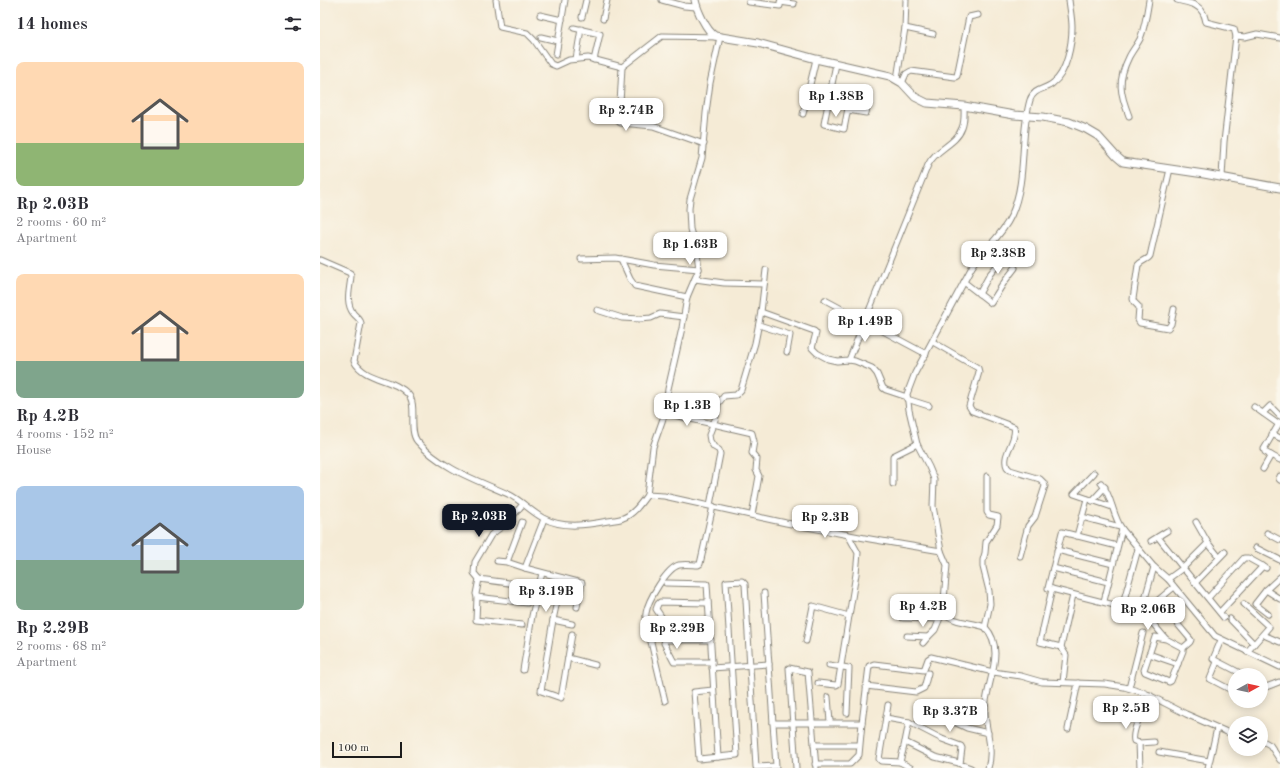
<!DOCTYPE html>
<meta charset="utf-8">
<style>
body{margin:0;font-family:"Old Standard TT",serif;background:#f7f7f7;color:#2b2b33;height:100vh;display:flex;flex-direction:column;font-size:15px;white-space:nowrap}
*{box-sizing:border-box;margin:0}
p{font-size:13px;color:#7c7c81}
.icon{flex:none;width:22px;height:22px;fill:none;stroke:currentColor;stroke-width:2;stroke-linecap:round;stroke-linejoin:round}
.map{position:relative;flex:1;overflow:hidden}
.panel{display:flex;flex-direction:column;background:#fff;width:320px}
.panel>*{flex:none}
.needle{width:26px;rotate:82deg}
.buttons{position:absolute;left:908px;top:668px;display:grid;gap:8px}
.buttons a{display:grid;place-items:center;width:40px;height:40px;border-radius:50%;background:#fff;box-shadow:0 2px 10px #0003;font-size:20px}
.scale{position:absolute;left:12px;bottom:10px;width:70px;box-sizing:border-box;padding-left:4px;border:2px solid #1c1c1c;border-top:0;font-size:11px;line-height:14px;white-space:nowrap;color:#1c1c1c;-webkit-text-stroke:3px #fbf7ec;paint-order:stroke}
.price{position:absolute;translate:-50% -34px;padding:0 9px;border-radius:8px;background:#fff;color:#222;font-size:13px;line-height:26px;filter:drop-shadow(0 1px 2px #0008)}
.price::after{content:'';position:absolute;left:50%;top:24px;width:12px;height:9px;margin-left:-6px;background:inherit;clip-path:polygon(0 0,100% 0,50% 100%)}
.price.on{background:#111827;color:#fff}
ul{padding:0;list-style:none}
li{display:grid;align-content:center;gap:8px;height:212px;padding:0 16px}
li span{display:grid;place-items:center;height:124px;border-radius:8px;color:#555}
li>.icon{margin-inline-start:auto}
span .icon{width:72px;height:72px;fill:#fffc;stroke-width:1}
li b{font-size:17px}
h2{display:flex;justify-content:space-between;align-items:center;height:48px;padding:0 16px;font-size:17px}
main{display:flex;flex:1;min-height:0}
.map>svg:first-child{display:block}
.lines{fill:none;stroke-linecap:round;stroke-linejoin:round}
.street-casing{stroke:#888479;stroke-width:7}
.secondary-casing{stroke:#888479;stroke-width:9}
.street{stroke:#fff;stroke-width:5}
.secondary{stroke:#fff;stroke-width:7}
</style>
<main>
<section class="panel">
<h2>14 homes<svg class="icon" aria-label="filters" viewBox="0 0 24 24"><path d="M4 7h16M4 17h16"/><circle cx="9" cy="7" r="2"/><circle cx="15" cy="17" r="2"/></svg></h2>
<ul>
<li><span style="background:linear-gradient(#ffd9b3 65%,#8fb573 0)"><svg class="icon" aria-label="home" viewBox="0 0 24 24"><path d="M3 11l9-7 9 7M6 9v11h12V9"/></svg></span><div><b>Rp 2.03B</b><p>2 rooms · 60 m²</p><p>Apartment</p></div></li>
<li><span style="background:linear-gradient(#ffd9b3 70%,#7fa58c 0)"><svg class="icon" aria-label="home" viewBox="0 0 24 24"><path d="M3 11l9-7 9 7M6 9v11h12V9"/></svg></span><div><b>Rp 4.2B</b><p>4 rooms · 152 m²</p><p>House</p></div></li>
<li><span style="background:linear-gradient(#a9c7e8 60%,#7fa58c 0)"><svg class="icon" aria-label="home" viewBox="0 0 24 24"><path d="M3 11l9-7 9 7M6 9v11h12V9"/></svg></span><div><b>Rp 2.29B</b><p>2 rooms · 68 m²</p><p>Apartment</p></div></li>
</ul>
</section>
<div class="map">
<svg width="960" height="768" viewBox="0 0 960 768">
<rect width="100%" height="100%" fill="#fbf7ec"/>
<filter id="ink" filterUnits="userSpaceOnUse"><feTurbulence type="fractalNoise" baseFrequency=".025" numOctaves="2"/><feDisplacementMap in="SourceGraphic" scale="8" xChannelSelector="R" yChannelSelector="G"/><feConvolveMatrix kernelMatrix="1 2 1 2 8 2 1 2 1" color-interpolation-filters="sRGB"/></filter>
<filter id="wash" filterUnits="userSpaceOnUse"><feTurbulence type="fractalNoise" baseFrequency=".012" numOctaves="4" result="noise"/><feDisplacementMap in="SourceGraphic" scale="16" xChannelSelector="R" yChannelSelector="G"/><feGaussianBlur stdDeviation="0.9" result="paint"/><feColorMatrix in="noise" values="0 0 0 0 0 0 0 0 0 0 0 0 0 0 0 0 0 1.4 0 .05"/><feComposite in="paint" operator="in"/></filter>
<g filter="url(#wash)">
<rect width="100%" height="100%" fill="#f5ebd6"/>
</g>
<g filter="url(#ink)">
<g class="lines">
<g class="street-casing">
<g id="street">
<path d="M 176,0 L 180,27 L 207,33 L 214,40 L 231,64 L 236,66 L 249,60 L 268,58 L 302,67 L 342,36 L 400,37 L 390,83 L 386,113 L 382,158 L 370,199 L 369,209 L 370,229 L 377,254 L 379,269 L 367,297 L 362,328 L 348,389 L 345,413 L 333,447 L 327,495"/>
<path d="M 342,0 L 364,6 L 376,7"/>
<path d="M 857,0 C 867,3 878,3 883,13 C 885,16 885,19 886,22 L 914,29 L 916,36 L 925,37 L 937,34 L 960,38"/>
<path d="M 429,2 L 460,6 L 461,0"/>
<path d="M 460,2 L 474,4"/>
<path d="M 220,15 L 242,20"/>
<path d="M 262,17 L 266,0"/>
<path d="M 283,19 L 287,0"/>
<path d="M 254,28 L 280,34 L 274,60"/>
<path d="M 585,28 L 613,34"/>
<path d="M 221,37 L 238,41"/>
<path d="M 236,55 L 245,0"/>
<path d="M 256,59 L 261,29"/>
<path d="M 516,64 L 504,124 L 524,129 L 530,98"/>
<path d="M 302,67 L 299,122 L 301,123 L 333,126 L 384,144"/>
<path d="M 577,79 L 585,28 L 586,0"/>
<path d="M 582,83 L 586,74 L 591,71 L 635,77 L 637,76 L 649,17 L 658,15"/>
<path d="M 528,110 L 546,113 L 549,100"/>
<path d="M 483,114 L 496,59"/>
<path d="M 809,116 C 800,93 797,81 809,57 C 812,51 817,45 820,39 C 825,27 827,13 829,0"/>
<path d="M 850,169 L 830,256 C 828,260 822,260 818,265 L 813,299 L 814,302 L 819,307 L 818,320 L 820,323 L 848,328 L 851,324 L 854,309"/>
<path d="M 902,177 L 904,142 L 916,36"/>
<path d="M 261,259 L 295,258 L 334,265 L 379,269"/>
<path d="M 301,259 L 310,279 L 315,286 L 367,297"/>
<path d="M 0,260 L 30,273 L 31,276 C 30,289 25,302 33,313 C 36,317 40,318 41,323 L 34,361 C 45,381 73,378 88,394 C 98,405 88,429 97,441 C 120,468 156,480 188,494 C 201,500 210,511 223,518 C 243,529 267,525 288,521 C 293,520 299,520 303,518 C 314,514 321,503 327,495 L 344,496 L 466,523 L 550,539 L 621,551"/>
<path d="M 375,279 L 404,283 L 444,284"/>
<path d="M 644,282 L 671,303 L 685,281 L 695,268"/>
<path d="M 659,294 L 670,274 L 685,256"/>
<path d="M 505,300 L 606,354"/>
<path d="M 277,310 L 302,318 L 320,319 L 331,318 L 340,314 L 364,317"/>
<path d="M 441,312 L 446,270"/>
<path d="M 439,325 L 470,335 L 467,352"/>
<path d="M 613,342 L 658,368 L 659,372 L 649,406 L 652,411 L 694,427 C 698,440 681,454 687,467 L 690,470 L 720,479 L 724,483 L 725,486 L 715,517 L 708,526 L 700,556"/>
<path d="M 529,360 L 608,165 C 615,149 636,145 642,128 C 645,121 644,113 644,106"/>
<path d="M 587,399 L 609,406"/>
<path d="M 934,407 L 958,424"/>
<path d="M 345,413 L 432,433 L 434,441 L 432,453 L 437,459 L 436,470 L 439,476 L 432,515"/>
<path d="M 943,413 L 950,406 L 960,416"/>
<path d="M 960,422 L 944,449 L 945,452 L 960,460"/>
<path d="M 952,434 L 960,438"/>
<path d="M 943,469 L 951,455"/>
<path d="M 774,473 L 754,494 L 792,507"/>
<path d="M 960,476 L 959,479 L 960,480"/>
<path d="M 781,483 C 792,495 792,515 802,529"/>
<path d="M 573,484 L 573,456 L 597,444"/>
<path d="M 772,501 L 785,487"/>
<path d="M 203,504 L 186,524 L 176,531 L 171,535 L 155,562 L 154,573 L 159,579 L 211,586"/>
<path d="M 390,505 L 400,454 L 399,450 L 394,447 L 390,441 L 389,435 L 396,417 L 398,404 L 404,396 L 416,395 L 421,390 L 435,343 L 441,312 L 494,331 L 496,333 L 492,348 L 497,353 L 508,359 L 517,361 L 529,360 L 535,361 L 552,368 L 557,374 L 563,388 L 566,390 L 587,397"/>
<path d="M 762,517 L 800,527"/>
<path d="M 876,522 L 888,543"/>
<path d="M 947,533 L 960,540"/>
<path d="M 757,536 L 767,499"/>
<path d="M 838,537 L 863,568 L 848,579"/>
<path d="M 831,541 L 847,531"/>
<path d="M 797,546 L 742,532 L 728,588 L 802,607 L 815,617 L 818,617 L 854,587"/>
<path d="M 936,548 L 960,560"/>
<path d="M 737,550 L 793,564"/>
<path d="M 899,557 L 888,543 L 863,568 L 904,618"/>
<path d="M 177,561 L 187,562 L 205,568 L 224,519"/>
<path d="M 187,562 L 202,522"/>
<path d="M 205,568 L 262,583 L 257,607"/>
<path d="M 733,568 L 788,582"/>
<path d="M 960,577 L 946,590 L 960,599"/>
<path d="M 242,578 L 233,620 L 252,624"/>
<path d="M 159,579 L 156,594 L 157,597 L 207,603"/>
<path d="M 346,583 L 387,584 L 398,757"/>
<path d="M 875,583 L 905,552"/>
<path d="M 732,589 L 720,642 L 741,647"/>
<path d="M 946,590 L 935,604 L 948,614"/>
<path d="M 444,593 L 453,723 L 542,723 L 549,666 L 554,664 L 604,670 L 608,659 L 611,657 L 673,672 L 701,676 L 722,682 L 785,684 L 804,687 L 825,693 L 866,714 L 907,732 L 915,734"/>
<path d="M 157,597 L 156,620 L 202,625"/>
<path d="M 888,598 L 924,558 L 928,558 L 946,568"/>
<path d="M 784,601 L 802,529 L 834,567 L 848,579 L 895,636 L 960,667"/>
<path d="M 838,601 L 871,640 L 870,642 L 863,648"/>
<path d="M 388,603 L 340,602 L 338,604 L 336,609 L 344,621 L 389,621"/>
<path d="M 924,604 L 949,627 L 927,652"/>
<path d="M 802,607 L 818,549"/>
<path d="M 900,612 L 943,566"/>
<path d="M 824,613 L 846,639 L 863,648 L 863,651 L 851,681 L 849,682 L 825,672 L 824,670 L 835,637 L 846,639"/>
<path d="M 820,616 L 834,567"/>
<path d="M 583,618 L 618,619 L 625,614"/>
<path d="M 910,619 L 934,644"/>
<path d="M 233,620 L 221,691 L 241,698 L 252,634"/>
<path d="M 665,627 L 670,604 L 669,591 L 663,567 L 663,560 L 665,553 L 666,542 L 677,525 L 678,517 L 669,515 L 667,512 L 667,476"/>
<path d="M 587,636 L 608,637 L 615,630 L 620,618"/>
<path d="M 946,636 L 960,642"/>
<path d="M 391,640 L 345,640 L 344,643 L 354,662 L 392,662"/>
<path d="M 901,640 L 893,659 L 924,675"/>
<path d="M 486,641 L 493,606 L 529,616 L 536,574 L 538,553 L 528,535"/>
<path d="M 603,643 L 608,637"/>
<path d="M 829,654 L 858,664"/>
<path d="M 248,658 L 275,665"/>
<path d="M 897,662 L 890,679 L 915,692"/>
<path d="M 509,665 L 529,668 L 527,713"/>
<path d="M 392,668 L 449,664"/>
<path d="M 203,670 L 212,616 L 222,573"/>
<path d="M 743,682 L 746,655 L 741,647 L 753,595"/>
<path d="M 498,683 L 516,685 L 518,684 L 529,616"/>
<path d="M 546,686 L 596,692 L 604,688 L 608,673"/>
<path d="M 809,688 L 823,633"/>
<path d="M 941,689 L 959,682"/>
<path d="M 393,690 L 374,692 L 379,759 L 417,755 L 406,582 L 422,581 L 425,584 L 436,767 L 456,766 L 453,723"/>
<path d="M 508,697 L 510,722"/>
<path d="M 345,701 L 327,625 C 327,621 325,617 326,613 C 328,600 347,568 359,565 C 365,564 373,565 378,565 L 380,564 L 393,506"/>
<path d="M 568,705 L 559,759 L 561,761 L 580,762 L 591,768"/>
<path d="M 615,713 L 647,728 L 668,733"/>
<path d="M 566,718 L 589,722 L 622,739 L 641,746 L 642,748 L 640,764 L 651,768"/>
<path d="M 589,722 L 585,742 L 615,757 L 639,763"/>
<path d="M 748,729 L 758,683"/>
<path d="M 941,740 L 950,745 L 960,760"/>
<path d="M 819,743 L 834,742"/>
<path d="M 494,745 L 539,745"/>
<path d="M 839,752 L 889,761"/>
<path d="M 580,762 L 585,742"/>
<path d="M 495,764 L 530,764 L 539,755 L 542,723"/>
<path d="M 476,768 L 469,668 L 488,672 L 496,768"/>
<path d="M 668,768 C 674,750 666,732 665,713 C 664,686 688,651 665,627 C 652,622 633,623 623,612 L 627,565 L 621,551 L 613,506 L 614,479 L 609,467 L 597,444 L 589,410 L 587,394 L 595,373 L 652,267 C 664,249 682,236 691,216 C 708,179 699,138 710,100 C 714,88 725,90 733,83 C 747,73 752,43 752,27 C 752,18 750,9 749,0"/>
<path d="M 820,768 L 819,743 L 814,741 C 811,730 825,706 830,695"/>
<path d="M 888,768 L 897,728"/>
</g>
</g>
<g class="secondary-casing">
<path id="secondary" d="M 375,0 C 377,10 386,30 395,36 L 438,43 L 496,59 L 570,76 L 582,83 L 595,97 L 607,103 L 644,106 L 694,115 L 723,117 L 749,122 L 766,129 L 778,136 L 796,156 L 803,162 L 884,174 L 960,188"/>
</g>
<use href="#street" class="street"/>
<use href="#secondary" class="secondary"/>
</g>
</g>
</svg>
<div class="buttons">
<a><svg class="needle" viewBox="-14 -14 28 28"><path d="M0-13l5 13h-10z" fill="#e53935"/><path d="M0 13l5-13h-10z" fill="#7c7c81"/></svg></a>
<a><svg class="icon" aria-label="layers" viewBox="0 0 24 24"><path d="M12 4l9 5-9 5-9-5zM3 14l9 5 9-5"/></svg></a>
</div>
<div class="scale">100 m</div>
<b class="price" style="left:516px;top:118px">Rp 1.38B</b>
<b class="price" style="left:306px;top:132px">Rp 2.74B</b>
<b class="price" style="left:370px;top:266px">Rp 1.63B</b>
<b class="price" style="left:678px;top:275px">Rp 2.38B</b>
<b class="price" style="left:545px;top:343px">Rp 1.49B</b>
<b class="price" style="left:367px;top:427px">Rp 1.3B</b>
<b class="price on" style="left:159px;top:538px">Rp 2.03B</b>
<b class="price" style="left:505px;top:539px">Rp 2.3B</b>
<b class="price" style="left:226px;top:613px">Rp 3.19B</b>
<b class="price" style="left:603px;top:628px">Rp 4.2B</b>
<b class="price" style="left:828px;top:631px">Rp 2.06B</b>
<b class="price" style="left:357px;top:650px">Rp 2.29B</b>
<b class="price" style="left:806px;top:730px">Rp 2.5B</b>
<b class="price" style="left:630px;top:733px">Rp 3.37B</b>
</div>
</main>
